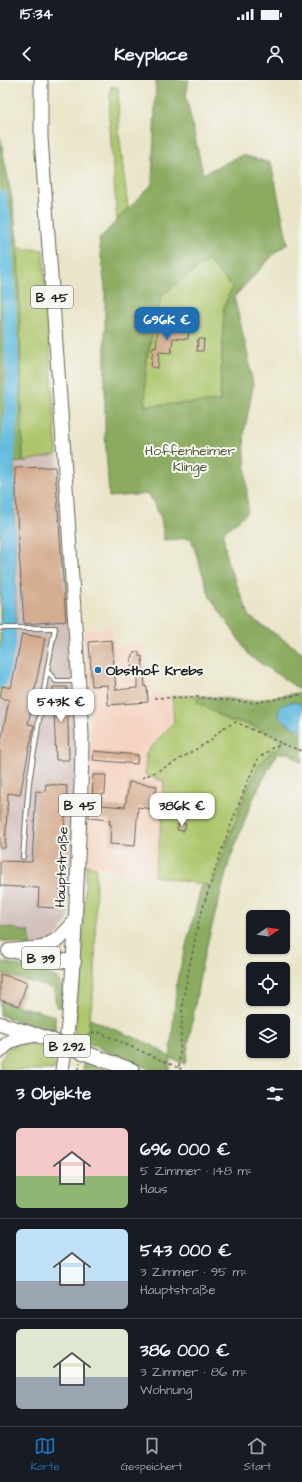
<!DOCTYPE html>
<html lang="de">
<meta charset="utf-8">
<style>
body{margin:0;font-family:"Architects Daughter",sans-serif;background:#20242c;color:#f1f3f6;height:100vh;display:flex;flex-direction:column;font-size:15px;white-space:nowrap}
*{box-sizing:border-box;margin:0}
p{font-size:13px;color:#9ea1a6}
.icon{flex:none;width:22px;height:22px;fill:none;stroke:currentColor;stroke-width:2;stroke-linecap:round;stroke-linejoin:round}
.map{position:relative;height:990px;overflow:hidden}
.details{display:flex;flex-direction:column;background:#171b24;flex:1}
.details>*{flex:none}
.needle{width:26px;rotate:77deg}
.fabs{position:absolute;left:246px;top:830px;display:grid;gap:8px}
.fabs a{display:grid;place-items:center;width:44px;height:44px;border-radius:6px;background:#171b24;box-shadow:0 1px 3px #0004;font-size:20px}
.price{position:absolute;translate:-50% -34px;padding:0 9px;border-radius:8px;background:#fff;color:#222;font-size:13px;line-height:26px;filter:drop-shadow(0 1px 2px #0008)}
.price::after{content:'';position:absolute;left:50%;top:24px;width:12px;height:9px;margin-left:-6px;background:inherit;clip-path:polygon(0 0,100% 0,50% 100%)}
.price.current{background:#1f6fb2;color:#fff}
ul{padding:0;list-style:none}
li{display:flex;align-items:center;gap:12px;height:100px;padding:0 16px}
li+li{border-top:1px solid #363941}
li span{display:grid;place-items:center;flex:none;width:112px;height:80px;border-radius:6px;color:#555}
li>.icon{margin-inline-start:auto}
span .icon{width:48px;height:48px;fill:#fffc;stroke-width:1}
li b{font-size:17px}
h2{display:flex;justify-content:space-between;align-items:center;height:48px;padding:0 16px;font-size:17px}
.status{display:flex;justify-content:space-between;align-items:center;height:28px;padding:0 20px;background:#171b24;direction:ltr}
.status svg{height:11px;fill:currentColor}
header{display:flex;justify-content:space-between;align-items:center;height:52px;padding:0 16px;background:#171b24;font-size:18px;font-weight:700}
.tabs{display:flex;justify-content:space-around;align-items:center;height:56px;border-top:1px solid #363941;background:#171b24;font-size:11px;color:#9ea1a6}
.tabs a{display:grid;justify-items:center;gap:2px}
.tabs .current{color:#1f6fb2}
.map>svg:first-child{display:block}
.built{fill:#f5d3c1}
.industrial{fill:#d1c0bc}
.green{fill:#adc66c;stroke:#647144}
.forest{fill:#8aab60;stroke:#53643e;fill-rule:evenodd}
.water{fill:#62bce0;stroke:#3f6c7e}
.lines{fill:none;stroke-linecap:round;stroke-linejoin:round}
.river{stroke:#62bce0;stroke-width:14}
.building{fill:#d4ac8f}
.service-casing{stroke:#646259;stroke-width:6}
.primary-casing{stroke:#646259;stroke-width:15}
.trunk-casing{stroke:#646259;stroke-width:16}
.path{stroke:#646259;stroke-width:1.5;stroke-dasharray:3 3;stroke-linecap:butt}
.service{stroke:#fff;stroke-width:4}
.primary{stroke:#fff;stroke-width:13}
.trunk{stroke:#fff;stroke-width:14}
.trunk-bridge-casing{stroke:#646259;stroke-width:16;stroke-linecap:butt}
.trunk-bridge{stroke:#fff;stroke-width:14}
.poi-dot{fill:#1f6fb2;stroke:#f6f6f2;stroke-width:1.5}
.labels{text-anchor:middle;stroke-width:4;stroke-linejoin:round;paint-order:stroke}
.shield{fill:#f6f6f2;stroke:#5d5d5c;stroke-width:1}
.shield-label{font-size:13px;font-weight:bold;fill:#1c1c1c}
.park-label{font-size:14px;fill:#4f5838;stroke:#f6f6f2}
.poi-label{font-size:14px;font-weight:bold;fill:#1c1c1c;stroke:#f6f6f2;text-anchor:start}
.street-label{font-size:14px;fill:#1c1c1c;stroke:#f6f6f2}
</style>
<div class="status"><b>15:34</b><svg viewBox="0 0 49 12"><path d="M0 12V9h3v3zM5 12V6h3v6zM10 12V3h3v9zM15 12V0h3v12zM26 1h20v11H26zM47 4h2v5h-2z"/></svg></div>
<header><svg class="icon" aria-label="back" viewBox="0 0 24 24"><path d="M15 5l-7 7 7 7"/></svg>Keyplace<svg class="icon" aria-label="person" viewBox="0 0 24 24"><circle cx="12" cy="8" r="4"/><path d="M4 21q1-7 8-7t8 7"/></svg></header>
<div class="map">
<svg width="302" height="990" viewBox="0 0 302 990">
<rect width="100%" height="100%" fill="#f6f6f2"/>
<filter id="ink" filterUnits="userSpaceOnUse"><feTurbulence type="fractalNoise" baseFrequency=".025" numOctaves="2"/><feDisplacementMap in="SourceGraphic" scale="8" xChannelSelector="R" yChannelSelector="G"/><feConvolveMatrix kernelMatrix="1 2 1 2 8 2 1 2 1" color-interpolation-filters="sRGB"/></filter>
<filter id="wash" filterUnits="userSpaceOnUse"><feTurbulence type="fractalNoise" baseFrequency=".012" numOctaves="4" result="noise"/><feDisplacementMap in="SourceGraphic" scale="16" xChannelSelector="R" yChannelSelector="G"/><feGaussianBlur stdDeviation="0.9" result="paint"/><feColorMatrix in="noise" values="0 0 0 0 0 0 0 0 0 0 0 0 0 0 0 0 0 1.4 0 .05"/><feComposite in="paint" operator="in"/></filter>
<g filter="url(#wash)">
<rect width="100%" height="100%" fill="#eae5c9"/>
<path class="built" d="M 110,546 L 116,567 L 143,562 L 156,616 L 172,616 L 174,642 L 146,673 L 164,701 L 162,741 L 154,796 L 86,785 L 91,650 L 83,551 Z"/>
<path class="industrial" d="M 57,374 L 77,660 L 73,782 L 68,839 L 57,857 L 40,867 L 0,862 L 0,545 L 16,545 L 14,383 Z"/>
<g class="green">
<path d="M 111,6 L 118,8 L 119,54 L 128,128 L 117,140 L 109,35 Z"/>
<path d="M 18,168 L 43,170 L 57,374 L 23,382 Z"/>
<path d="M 208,180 L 232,207 L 224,228 L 220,322 L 145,326 L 146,280 L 162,215 Z"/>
<path d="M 172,616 L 201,616 L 197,621 L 230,642 L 236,641 L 259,648 L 281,661 L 280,668 L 272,671 L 264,678 L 257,690 L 246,712 L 212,806 L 154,796 L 162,741 L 164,701 L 145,695 L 146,673 L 174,642 Z"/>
<path d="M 86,785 L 96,787 L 95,900 L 86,963 L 74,955 L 83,855 Z"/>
<path d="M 28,963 L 46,969 L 55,985 L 54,990 L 0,990 L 0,980 L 9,967 Z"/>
</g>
<g class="forest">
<path d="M 156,0 L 189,0 L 186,16 L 203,94 L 242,75 L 271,83 L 288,164 L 277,171 L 234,217 L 247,271 L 253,306 L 244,354 L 248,432 L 223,453 L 227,481 L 250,537 L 302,572 L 302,611 L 250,576 L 210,517 L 191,458 L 164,460 L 161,438 L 149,414 L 109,417 L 105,355 L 105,208 L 99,159 L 152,104 ZM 208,180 L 232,207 L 224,227 L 220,321 L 145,326 L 146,280 L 162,215 Z"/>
<path d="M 0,56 L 13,125 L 18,168 L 23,382 L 14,383 L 16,546 L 0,545 Z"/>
<path d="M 0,553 L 10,554 L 13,555 L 4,602 L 1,604 L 0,610 Z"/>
<path d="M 302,612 L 302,624 L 292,622 L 289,645 L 302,650 L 302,683 L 289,673 L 277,673 L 253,719 L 229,782 L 202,884 L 185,984 L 170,978 L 169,990 L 152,990 L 86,963 L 90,939 L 152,965 L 170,977 L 177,900 L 202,804 L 212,806 L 246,712 L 257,689 L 264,678 L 272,671 L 280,668 L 281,661 C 266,653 248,639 230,642 L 196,621 L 201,616 L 253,621 Z"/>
<path d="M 0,846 L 29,852 L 31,867 L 0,860 Z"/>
<path d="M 0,881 L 49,894 L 57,898 L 63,909 L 62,927 L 56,927 L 54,909 L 0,893 Z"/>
<path d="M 0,921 L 55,936 L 55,952 L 19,942 L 0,935 Z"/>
<path d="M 84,981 L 109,990 L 83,990 Z"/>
</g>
<path class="water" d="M 292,622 L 302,624 L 302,650 C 293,647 280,642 278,632 L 282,625 Z"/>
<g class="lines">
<path class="river" d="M 0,117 L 4,138 L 13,301 L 7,389 L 9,564 L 0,602"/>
</g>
<g id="blocks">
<g class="building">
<path d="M 158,245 L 189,247 L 188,259 L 173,258 L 171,273 L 159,272 L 158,288 L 151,287 L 153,267 L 156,268 Z"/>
<path d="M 198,259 L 204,259 L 203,271 L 197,271 Z"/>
<path d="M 55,387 L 66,541 L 24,544 L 18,458 L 15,388 Z"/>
<path d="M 22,554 L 45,558 L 28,644 L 34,645 L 20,715 L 8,713 L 5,768 L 0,768 L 0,666 L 9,620 L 0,618 L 2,606 L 11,608 Z"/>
<path d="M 112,560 L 116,610 L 137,608 L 137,590 L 132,590 L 131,577 L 133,577 L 133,573 L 139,572 L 139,576 L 142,576 L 143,590 L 144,590 L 145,607 L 147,607 L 148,622 L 108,625 L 107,605 L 92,606 L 89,562 Z"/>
<path d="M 53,607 L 67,607 L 69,680 L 56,680 Z"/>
<path d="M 94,671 L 138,675 L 137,684 L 93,680 Z"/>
<path d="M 93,695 L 106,695 L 105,714 L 102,714 L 101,725 L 125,727 L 129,702 L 157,706 L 153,729 L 138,727 L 135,766 L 110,764 L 111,744 L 109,744 L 110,740 L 89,738 L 90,721 L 92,722 Z"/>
<path d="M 46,704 L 67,706 L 59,828 L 38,827 L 39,808 L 0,806 L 0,781 L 32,782 L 36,711 L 45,712 Z"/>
<path d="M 179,743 L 186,744 L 184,751 L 177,750 Z"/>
<path d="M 0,894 L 27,902 L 19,926 L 0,920 Z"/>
</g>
</g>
</g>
<g filter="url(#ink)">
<use href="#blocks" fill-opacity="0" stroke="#646259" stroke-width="1"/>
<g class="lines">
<g class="service-casing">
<g id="service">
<path d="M 0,548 L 55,548 L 47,591 L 56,601 L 77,601"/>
<path d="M 23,777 L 29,702 L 47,591"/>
</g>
</g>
<g class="primary-casing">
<path id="primary" d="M 41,0 L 41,58 L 63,360 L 82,654 C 82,703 79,753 77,802 C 74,865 72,928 62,990"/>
</g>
<g class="trunk-casing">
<g id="trunk">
<path d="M 9,871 L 43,868 L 60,858 L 75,842"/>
<path d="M 23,874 L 45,879 L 74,882"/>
<path d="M 0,944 L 32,954"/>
<path d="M 0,971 C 11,958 20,957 36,955"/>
<path d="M 96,977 L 132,990"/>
</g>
</g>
<g class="path">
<path d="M 154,618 L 196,617 L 254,623 L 302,614"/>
<path d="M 142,698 L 170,685 L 211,660 L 223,648 L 236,642 L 283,664"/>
<path d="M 84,961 C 87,954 91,952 98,952 L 179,988 L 183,919 L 199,840 L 219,777 L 246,705 L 258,679 L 272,668 L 283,664 L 302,671"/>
<path d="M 179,988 L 183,990"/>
<path d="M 79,990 L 80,982"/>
</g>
<use href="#service" class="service"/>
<use href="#primary" class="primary"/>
<use href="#trunk" class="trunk"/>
<g class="trunk-bridge-casing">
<path id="trunk-bridge" d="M 37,955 L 96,977"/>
</g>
<use href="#trunk-bridge" class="trunk-bridge"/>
</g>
</g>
<circle class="poi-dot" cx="98" cy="590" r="4"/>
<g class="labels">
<g class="shield">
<rect x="31" y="206" width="42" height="22" rx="3"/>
<rect x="59" y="714" width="42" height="22" rx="3"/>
<rect x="22" y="867" width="38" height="22" rx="3"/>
<rect x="44" y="955" width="46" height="22" rx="3"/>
</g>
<g class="shield-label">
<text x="52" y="222">B 45</text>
<text x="80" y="730">B 45</text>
<text x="41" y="883">B 39</text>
<text x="67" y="971">B 292</text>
</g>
<g class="park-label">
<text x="190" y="375">Hoffenheimer<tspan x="190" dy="16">Klinge</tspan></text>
</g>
<g class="poi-label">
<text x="106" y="595">Obsthof Krebs</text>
</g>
<g class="street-label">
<text transform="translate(61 787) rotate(-88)" y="5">Hauptstraße</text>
</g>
</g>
</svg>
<div class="fabs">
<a><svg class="needle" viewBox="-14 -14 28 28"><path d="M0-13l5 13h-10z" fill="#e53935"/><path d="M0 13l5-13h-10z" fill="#9ea1a6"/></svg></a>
<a><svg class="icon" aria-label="locate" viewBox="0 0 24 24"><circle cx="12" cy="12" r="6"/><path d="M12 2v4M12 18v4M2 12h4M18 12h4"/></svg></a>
<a><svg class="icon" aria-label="layers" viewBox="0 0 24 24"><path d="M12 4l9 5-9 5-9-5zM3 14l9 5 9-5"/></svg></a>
</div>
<b class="price current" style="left:167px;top:261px">696K €</b>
<b class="price" style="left:61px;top:643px">543K €</b>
<b class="price" style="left:182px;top:747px">386K €</b>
</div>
<section class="details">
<h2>3 Objekte<svg class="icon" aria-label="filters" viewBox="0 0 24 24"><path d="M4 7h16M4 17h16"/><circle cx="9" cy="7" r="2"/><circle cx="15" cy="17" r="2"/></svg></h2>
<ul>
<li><span style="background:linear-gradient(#f6c9c9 60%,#8fb573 0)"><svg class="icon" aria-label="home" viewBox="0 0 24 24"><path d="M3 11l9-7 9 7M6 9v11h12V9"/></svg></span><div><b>696 000 €</b><p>5 Zimmer · 148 m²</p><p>Haus</p></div></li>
<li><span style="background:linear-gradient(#bfe0f5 65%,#9aa5b1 0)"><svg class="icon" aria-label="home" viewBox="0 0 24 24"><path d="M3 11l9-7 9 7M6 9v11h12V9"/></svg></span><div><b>543 000 €</b><p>3 Zimmer · 95 m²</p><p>Hauptstraße</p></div></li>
<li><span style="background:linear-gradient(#dfe7d0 60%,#9aa5b1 0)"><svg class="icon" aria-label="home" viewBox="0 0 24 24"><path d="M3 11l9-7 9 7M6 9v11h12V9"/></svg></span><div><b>386 000 €</b><p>3 Zimmer · 86 m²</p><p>Wohnung</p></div></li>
</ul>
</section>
<nav class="tabs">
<a class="current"><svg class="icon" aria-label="map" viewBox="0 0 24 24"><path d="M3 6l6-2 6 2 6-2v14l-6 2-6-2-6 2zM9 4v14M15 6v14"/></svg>Karte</a>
<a><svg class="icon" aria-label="saved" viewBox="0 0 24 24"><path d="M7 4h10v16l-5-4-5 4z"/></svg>Gespeichert</a>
<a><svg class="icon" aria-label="home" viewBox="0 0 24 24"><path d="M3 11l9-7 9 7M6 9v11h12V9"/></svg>Start</a>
</nav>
